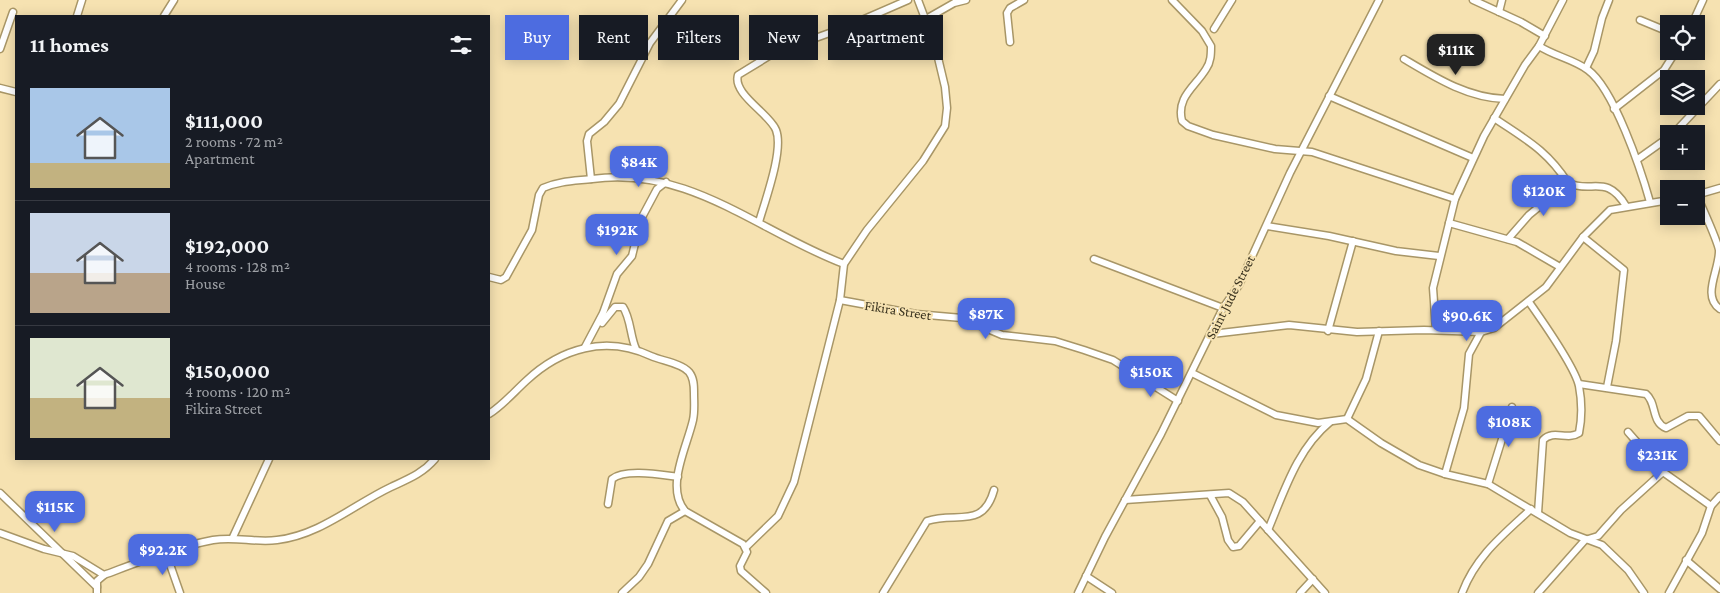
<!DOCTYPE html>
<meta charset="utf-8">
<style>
body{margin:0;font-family:"Crimson Pro",serif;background:#242831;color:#f1f3f6;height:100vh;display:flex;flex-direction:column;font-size:19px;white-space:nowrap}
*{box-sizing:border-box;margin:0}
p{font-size:16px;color:#9ea1a6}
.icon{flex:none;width:28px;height:28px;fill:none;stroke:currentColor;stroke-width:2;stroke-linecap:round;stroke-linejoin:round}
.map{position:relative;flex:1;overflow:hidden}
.drawer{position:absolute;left:15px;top:15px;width:475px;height:445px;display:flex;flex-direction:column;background:#171b24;border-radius:0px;box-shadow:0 2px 12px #0003}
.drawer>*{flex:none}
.banner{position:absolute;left:505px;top:15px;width:475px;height:45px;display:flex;gap:10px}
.controls{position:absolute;left:1660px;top:15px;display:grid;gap:10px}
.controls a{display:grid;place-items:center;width:45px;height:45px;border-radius:0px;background:#171b24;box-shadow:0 2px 12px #0003;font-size:25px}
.price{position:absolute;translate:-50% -42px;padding:0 11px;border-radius:10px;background:#4d6ce0;color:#fff;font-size:16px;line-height:32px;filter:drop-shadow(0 1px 2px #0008)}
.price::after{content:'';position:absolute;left:50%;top:30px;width:15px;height:11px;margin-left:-8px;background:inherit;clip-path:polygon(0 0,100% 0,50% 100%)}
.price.active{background:#222;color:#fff}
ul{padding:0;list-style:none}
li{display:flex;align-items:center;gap:15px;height:125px;padding:0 15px}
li+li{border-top:1px solid #363941}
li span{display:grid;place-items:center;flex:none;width:140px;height:100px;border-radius:0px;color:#555}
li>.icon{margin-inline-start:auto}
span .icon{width:60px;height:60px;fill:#fffc;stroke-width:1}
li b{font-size:21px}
h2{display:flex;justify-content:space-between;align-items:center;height:60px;padding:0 15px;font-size:21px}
.tag{padding:0 18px;border-radius:0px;background:#171b24;box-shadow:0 2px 12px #0003;font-size:18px;line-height:45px}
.tag.active{background:#4d6ce0;color:#fff}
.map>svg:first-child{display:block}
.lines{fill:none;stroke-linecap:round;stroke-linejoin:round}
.street-casing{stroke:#a89667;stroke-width:9}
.street{stroke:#fff;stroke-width:6}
.labels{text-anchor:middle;stroke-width:4;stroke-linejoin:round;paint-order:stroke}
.street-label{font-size:14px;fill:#3b3420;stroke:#f6e2b1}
</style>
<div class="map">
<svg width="1720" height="593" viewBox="0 0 1720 593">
<rect width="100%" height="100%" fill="#f6e2b1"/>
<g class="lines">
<g class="street-casing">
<g id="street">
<path d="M 1172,0 L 1202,31 L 1211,46 C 1211,54 1211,62 1206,69 C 1195,87 1176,97 1182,121 L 1188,126 L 1213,135 L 1275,149 L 1312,152 L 1455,199"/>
<path d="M 1473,0 L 1521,22 L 1545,36"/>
<path d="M 1499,12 L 1502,0"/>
<path d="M 77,16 L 82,0"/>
<path d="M 164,16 L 174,0"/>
<path d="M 926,19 L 954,3 L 966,0"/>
<path d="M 1640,20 L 1669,32"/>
<path d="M 1692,24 L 1703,0"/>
<path d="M 1214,29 L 1232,0"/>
<path d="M 1010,42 L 1007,13 L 1010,8 L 1024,0"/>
<path d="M 1539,46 C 1554,56 1573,59 1588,70 C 1614,89 1641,170 1650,202"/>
<path d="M 0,49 L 13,12"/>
<path d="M 1404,59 C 1436,78 1468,98 1505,99"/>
<path d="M 1586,68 L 1594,51 L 1602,18 L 1609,0"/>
<path d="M 0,88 L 16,92"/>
<path d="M 1329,96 L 1473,158"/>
<path d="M 1614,109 L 1664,70 L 1676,51"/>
<path d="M 1494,118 C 1525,139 1547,150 1568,183 C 1592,194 1606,173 1626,206"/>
<path d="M 1673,134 L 1720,84"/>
<path d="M 1638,159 L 1669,137"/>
<path d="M 591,179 L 587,141 L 589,134 L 604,122 L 619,104 L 650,43 L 682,0"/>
<path d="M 1696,195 L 1720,188"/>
<path d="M 1697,195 C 1702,208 1717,239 1719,250 C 1720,269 1701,296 1720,309"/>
<path d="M 759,222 C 765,201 784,150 776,130 C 770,114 732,94 738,75 L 774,53 L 846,27 L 908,0"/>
<path d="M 1449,223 L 1517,242 L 1560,267"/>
<path d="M 1267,226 L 1329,236 L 1396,251 L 1439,256"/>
<path d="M 1583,237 L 1624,270 L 1616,341 L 1607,387"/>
<path d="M 1508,239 L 1529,215 L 1568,183"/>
<path d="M 1094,259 L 1223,308"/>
<path d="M 489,277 L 501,280 L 506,277 L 532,230 L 539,195 L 543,188 C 559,181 575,181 592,179 C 688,165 759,232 844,264"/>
<path d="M 840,300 L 916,314 L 962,318 L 1002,335 L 1055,341 L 1084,350 L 1113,360 L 1178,401"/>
<path d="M 1529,302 C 1541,319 1575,367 1579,386 C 1582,402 1582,418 1579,433 C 1567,441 1554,429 1543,440 L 1538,513"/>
<path d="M 602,323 L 615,307 L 623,307 C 631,319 630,336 636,349"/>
<path d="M 1436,330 L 1433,288 L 1455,199 L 1484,136 L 1525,65 L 1539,46 L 1563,0"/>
<path d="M 1328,331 L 1353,241"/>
<path d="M 1212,334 L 1289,325 L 1357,332 L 1424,330 L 1481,332 L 1494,328 L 1546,287 L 1583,237 L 1610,210 L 1669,200"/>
<path d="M 585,347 L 603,313 L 617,274 L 632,256 L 641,219 L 657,189 L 666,182"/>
<path d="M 1192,373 L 1276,415 L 1318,423 L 1347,419 L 1381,443 L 1419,465 L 1445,474 L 1488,484 L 1570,533 L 1602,545 L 1628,570 L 1644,593"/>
<path d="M 1579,384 L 1646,394 C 1657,403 1651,422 1666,428 L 1688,416 L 1699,416 L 1720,441"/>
<path d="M 489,414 C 503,405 513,393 526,381 C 561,348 606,335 651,356 C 662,361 681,363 689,372 C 694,378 694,386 694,393 C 694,402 695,411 693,420 C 687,447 665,487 685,511 L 743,544 L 747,552 L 740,566 L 741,571 L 766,593"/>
<path d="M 1347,419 L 1366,379 L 1379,331"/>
<path d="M 1628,432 L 1663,472 L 1711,506"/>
<path d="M 1445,474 L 1464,408 L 1469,354 L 1481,332"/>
<path d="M 1488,484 L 1512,407"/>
<path d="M 0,493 L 97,587"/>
<path d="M 1210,495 L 1222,517 L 1228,540 L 1233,547 L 1239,546 L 1260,521"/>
<path d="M 1125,500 L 1229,493 L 1243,502 L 1325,593"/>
<path d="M 608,504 L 612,479 C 625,468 662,475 678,477"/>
<path d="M 1268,530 C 1284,492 1297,449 1330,422"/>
<path d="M 0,533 L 44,549 L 73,556 L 104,575"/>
<path d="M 233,537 L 269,459"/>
<path d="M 746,547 L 778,516 L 794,482 L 840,300 L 844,264 L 867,230 L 923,161 L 945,126 L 947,108 L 945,87 L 935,45 L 918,0"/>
<path d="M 166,553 L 180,593"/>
<path d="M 1686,560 L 1720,589"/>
<path d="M 1086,576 L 1112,593"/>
<path d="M 97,593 L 97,581 L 104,575 C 139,562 176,547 213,540 C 235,536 255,543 277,540 C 320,535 353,505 391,487 C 408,479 422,474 435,459"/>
<path d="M 622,593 L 639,577 L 648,564 L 668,521 L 685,511"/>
<path d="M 883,593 L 927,521 C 956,511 983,530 994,490"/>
<path d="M 1078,593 L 1105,537 L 1161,434 L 1223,308 L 1239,285 L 1290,173 L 1379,0"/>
<path d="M 1300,593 L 1313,579"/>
<path d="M 1462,593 C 1476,556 1503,535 1531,509"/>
<path d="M 1538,593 L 1585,540 L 1598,536 L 1621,510 L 1663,472"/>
<path d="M 1669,593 L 1702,533 L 1711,506 L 1720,496"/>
</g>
</g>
<use href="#street" class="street"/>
</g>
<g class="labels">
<g class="street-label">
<text transform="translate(1230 297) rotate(-63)" y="5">Saint Jude Street</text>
<text transform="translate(898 310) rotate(9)" y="5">Fikira Street</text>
</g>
</g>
</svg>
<div class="controls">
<a><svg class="icon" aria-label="locate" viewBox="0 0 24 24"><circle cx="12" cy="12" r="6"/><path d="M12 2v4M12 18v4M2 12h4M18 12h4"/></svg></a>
<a><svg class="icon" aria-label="layers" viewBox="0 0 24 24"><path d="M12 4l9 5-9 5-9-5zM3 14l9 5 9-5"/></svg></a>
<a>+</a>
<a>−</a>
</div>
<b class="price active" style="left:1456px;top:76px">$111K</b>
<b class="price" style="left:639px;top:188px">$84K</b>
<b class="price" style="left:1544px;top:217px">$120K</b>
<b class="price" style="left:617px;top:256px">$192K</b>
<b class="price" style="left:986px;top:340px">$87K</b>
<b class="price" style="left:1467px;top:342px">$90.6K</b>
<b class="price" style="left:1151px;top:398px">$150K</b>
<b class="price" style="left:1509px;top:448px">$108K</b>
<b class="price" style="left:1657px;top:481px">$231K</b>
<b class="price" style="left:55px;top:533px">$115K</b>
<b class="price" style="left:163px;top:576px">$92.2K</b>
<div class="banner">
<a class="tag active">Buy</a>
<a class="tag">Rent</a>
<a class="tag">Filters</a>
<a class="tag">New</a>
<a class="tag">Apartment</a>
</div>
<section class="drawer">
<h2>11 homes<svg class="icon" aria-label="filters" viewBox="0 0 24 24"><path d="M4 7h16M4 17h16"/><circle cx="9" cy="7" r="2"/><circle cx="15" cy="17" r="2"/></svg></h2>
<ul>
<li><span style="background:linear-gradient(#a9c7e8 75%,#c2b280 0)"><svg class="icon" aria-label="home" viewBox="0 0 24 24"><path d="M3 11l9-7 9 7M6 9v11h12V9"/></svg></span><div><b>$111,000</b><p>2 rooms · 72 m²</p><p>Apartment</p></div></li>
<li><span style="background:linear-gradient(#c9d6e8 60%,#b9a48a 0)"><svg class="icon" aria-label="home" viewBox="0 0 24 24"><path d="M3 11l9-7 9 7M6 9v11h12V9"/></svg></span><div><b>$192,000</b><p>4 rooms · 128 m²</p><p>House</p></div></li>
<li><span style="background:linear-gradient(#dfe7d0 60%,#c2b280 0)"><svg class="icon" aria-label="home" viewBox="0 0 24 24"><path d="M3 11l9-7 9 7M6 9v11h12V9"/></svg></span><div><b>$150,000</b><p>4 rooms · 120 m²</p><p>Fikira Street</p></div></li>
</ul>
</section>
</div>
